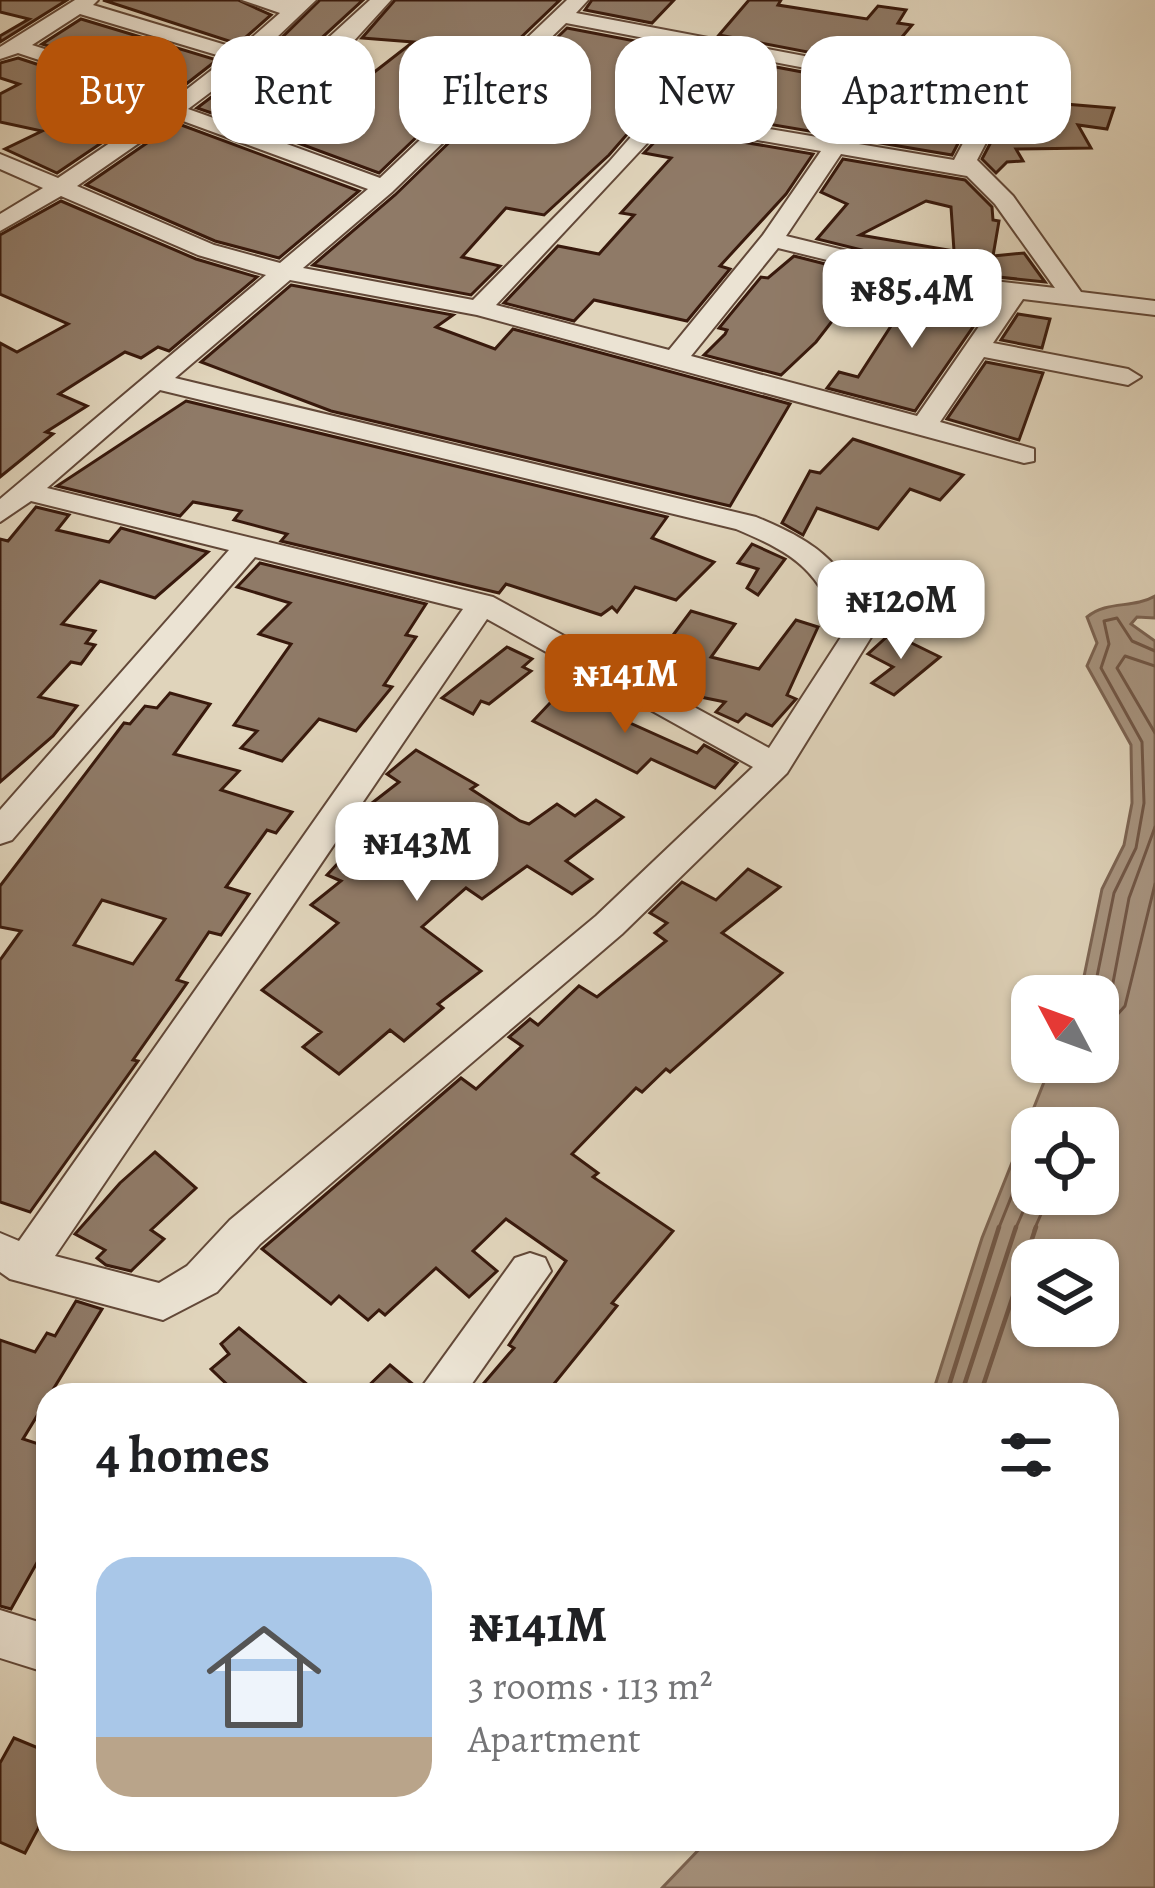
<!DOCTYPE html>
<meta charset="utf-8">
<style>
body{margin:0;font-family:Alegreya,serif;background:#f6f6f6;color:#202124;height:100vh;display:flex;flex-direction:column;font-size:45px;white-space:nowrap}
*{box-sizing:border-box;margin:0}
p{font-size:39px;color:#757577}
.icon{flex:none;width:66px;height:66px;fill:none;stroke:currentColor;stroke-width:2;stroke-linecap:round;stroke-linejoin:round}
.map{position:relative;flex:1;overflow:hidden}
.side{position:absolute;left:36px;top:1383px;width:1083px;height:468px;display:flex;flex-direction:column;background:#fff;border-radius:36px;box-shadow:0 3px 9px #0004}
.side>*{flex:none}
.hud{position:absolute;left:36px;top:36px;width:1083px;height:108px;display:flex;gap:24px}
.needle{width:78px;rotate:311deg}
.fabs{position:absolute;left:1011px;top:975px;display:grid;gap:24px}
.fabs a{display:grid;place-items:center;width:108px;height:108px;border-radius:24px;background:#fff;box-shadow:0 3px 9px #0004;font-size:60px}
.price{position:absolute;translate:-50% -102px;padding:0 27px;border-radius:24px;background:#fff;color:#222;font-size:39px;line-height:78px;filter:drop-shadow(0 3px 6px #0008)}
.price::after{content:'';position:absolute;left:50%;top:72px;width:36px;height:27px;margin-left:-18px;background:inherit;clip-path:polygon(0 0,100% 0,50% 100%)}
.price.selected{background:#b45309;color:#fff}
ul{padding:0;list-style:none}
li{display:flex;align-items:center;gap:36px;height:300px;padding:0 60px}
li span{display:grid;place-items:center;flex:none;width:336px;height:240px;border-radius:36px;color:#555}
li>.icon{margin-inline-start:auto}
span .icon{width:144px;height:144px;fill:#fffc;stroke-width:1}
li b{font-size:51px}
h2{display:flex;justify-content:space-between;align-items:center;height:144px;padding:0 60px;font-size:51px}
.pill{padding:0 42px;border-radius:36px;background:#fff;box-shadow:0 3px 9px #0004;font-size:42px;line-height:108px}
.pill.selected{background:#b45309;color:#fff}
.map>svg:first-child{display:block}
.water{fill:#a79480;stroke:#7b6352;stroke-width:3;fill-rule:evenodd}
.lines{fill:none;stroke-linecap:round;stroke-linejoin:round}
.shore-far1{stroke:#705646;stroke-width:3}
.shore{stroke:#705646;stroke-width:4.5}
.building{fill:#8f7a67;stroke:#38190c;stroke-width:3;fill-rule:evenodd}
.minor-casing{stroke:#624838;stroke-width:4}
.minor{fill:#ebe3d3;fill-rule:evenodd}
</style>
<div class="map">
<svg width="1155" height="1888" viewBox="0 0 1155 1888">
<rect width="100%" height="100%" fill="#e0d4bb"/>
<filter id="stains"><feTurbulence type="fractalNoise" baseFrequency=".00167" numOctaves="4"/><feColorMatrix values="0 0 0 0 .2 0 0 0 0 .09 0 0 0 0 .02 0 0 0 .5 -.17"/></filter>
<radialGradient id="worn" r=".72"><stop offset=".6" stop-color="#630" stop-opacity="0"/><stop offset="1" stop-color="#630" stop-opacity=".3"/></radialGradient>
<path class="water" d="M 1155,596 L 1155,618 L 1137,617 L 1131,624 L 1155,641 L 1155,1888 L 662,1888 L 709,1839 L 1107,1839 L 1107,1395 L 932,1395 L 982,1238 L 1052,1062 L 1098,1062 L 1098,996 L 1080,996 L 1102,889 L 1124,845 L 1132,803 L 1131,745 L 1087,666 L 1097,643 L 1087,617 C 1107,600 1133,609 1155,596 ZM 1098,1128 L 1098,1194 L 1032,1194 L 1032,1128 ZM 1032,1260 L 1098,1260 L 1098,1326 L 1032,1326 Z"/>
<g class="lines">
<g class="shore-far1">
<path d="M 1155,666 L 1125,656 L 1117,668 L 1155,733"/>
<path d="M 1093,996 L 1114,893 L 1136,848 L 1144,803 L 1142,742 L 1101,668 L 1109,644 L 1104,621 L 1117,618 L 1132,641 L 1155,651"/>
<path d="M 1098,1015 L 1112,988 L 1129,898 L 1155,827"/>
<path d="M 1098,1036 L 1125,1006 L 1155,884"/>
<path d="M 998,1230 L 1032,1145"/>
<path d="M 1015,1230 L 1032,1191"/>
<path d="M 1034,1230 L 1050,1194"/>
</g>
<g class="shore">
<path d="M 946,1395 L 999,1227"/>
<path d="M 961,1395 L 1016,1227"/>
<path d="M 980,1395 L 1036,1227"/>
</g>
</g>
<g class="building">
<path d="M 0,0 L 67,0 L 0,42 L 0,36 L 29,19 L 0,12 Z"/>
<path d="M 103,0 L 238,0 L 271,15 L 238,44 Z"/>
<path d="M 320,0 L 363,0 L 232,120 L 197,108 L 255,64 Z"/>
<path d="M 395,0 L 560,0 L 491,66 L 454,61 L 426,128 L 379,173 L 260,129 L 325,73 L 359,84 L 413,42 L 362,38 Z"/>
<path d="M 592,0 L 674,0 L 652,23 L 585,10 Z"/>
<path d="M 749,0 L 781,0 L 778,5 L 867,19 L 878,6 L 906,10 L 898,23 L 912,25 L 902,37 L 973,50 L 967,57 L 993,60 L 985,86 L 719,35 Z"/>
<path d="M 81,19 L 217,60 L 181,88 L 42,44 Z"/>
<path d="M 567,28 L 698,53 L 609,155 L 544,215 L 506,208 L 462,257 L 500,266 L 471,295 L 313,265 L 395,195 Z"/>
<path d="M 18,58 L 159,104 L 57,173 L 5,149 L 42,131 L 0,122 L 0,94 L 19,84 L 0,78 L 0,63 Z"/>
<path d="M 728,58 L 978,105 L 952,155 L 684,110 Z"/>
<path d="M 997,88 L 1060,89 L 1065,104 L 1114,108 L 1107,129 L 1078,125 L 1091,148 L 1016,149 L 1023,161 L 1007,162 L 996,173 L 982,159 L 1010,106 Z"/>
<path d="M 176,123 L 359,191 L 279,258 L 215,241 L 86,185 Z"/>
<path d="M 667,129 L 813,154 L 786,194 L 720,266 L 730,269 L 687,321 L 594,300 L 574,321 L 504,303 L 558,246 L 599,254 L 634,215 L 621,213 L 671,158 L 644,153 Z"/>
<path d="M 843,159 L 965,180 L 992,207 L 993,220 L 999,221 L 993,256 L 1024,253 L 1045,282 L 951,272 L 817,239 L 847,204 L 821,192 ZM 926,201 L 951,207 L 954,251 L 860,235 Z"/>
<path d="M 61,201 L 196,259 L 257,277 L 169,351 L 158,347 L 141,358 L 125,352 L 59,394 L 87,406 L 46,432 L 53,434 L 0,477 L 0,343 L 17,352 L 68,324 L 0,294 L 0,235 Z"/>
<path d="M 794,256 L 884,279 L 866,296 L 853,294 L 816,342 L 781,375 L 704,355 L 725,334 L 727,330 L 719,328 L 761,277 L 768,278 Z"/>
<path d="M 908,284 L 941,292 L 911,295 L 986,308 L 915,411 L 827,388 L 839,372 L 858,377 L 911,295 L 898,297 Z"/>
<path d="M 291,285 L 453,315 L 436,327 L 495,349 L 513,329 L 790,404 L 730,506 L 331,411 L 201,362 Z"/>
<path d="M 1018,314 L 1050,319 L 1042,348 L 1001,340 Z"/>
<path d="M 986,362 L 1043,373 L 1019,440 L 947,419 Z"/>
<path d="M 186,401 L 667,517 L 652,538 L 714,562 L 676,600 L 635,587 L 617,612 L 612,607 L 601,615 L 506,584 L 499,593 L 281,541 L 287,534 L 234,520 L 241,511 L 193,502 L 180,516 L 57,486 Z"/>
<path d="M 853,439 L 963,475 L 940,500 L 910,489 L 878,529 L 817,508 L 803,535 L 782,523 L 810,471 L 820,473 Z"/>
<path d="M 36,507 L 69,515 L 57,530 L 109,542 L 121,528 L 208,552 L 155,598 L 100,581 L 62,624 L 95,631 L 86,643 L 95,645 L 81,664 L 71,662 L 39,697 L 77,706 L 53,736 L 0,782 L 0,539 L 8,541 Z"/>
<path d="M 752,544 L 785,559 L 758,595 L 747,588 L 758,569 L 738,563 Z"/>
<path d="M 260,563 L 426,604 L 406,635 L 416,637 L 384,685 L 392,687 L 356,731 L 319,719 L 282,761 L 241,748 L 257,731 L 234,725 L 291,644 L 259,634 L 290,603 L 237,587 Z"/>
<path d="M 691,611 L 735,624 L 711,657 L 759,669 L 796,620 L 818,627 L 787,695 L 796,699 L 772,726 L 746,714 L 738,722 L 716,712 L 725,702 L 676,692 L 644,674 Z"/>
<path d="M 891,633 L 940,657 L 894,695 L 872,683 L 893,667 L 868,654 Z"/>
<path d="M 507,647 L 532,659 L 523,667 L 531,671 L 489,704 L 481,701 L 473,714 L 442,698 Z"/>
<path d="M 567,685 L 581,691 L 587,685 L 626,702 L 632,705 L 619,718 L 697,753 L 704,745 L 737,763 L 715,788 L 651,759 L 637,773 L 533,721 Z"/>
<path d="M 170,693 L 210,704 L 174,754 L 239,771 L 221,790 L 292,812 L 276,833 L 267,830 L 226,887 L 249,894 L 221,935 L 209,932 L 177,980 L 187,983 L 133,1060 L 138,1061 L 30,1212 L 0,1202 L 0,960 L 21,931 L 0,927 L 0,886 L 124,723 L 130,724 L 145,706 L 157,708 ZM 102,900 L 165,919 L 133,964 L 74,945 Z"/>
<path d="M 416,750 L 477,785 L 471,789 L 520,821 L 529,824 L 557,804 L 575,816 L 596,800 L 623,817 L 566,861 L 592,879 L 572,894 L 527,866 L 482,899 L 466,888 L 422,927 L 481,971 L 438,1004 L 443,1008 L 404,1041 L 390,1030 L 339,1074 L 303,1047 L 321,1032 L 262,990 L 338,923 L 311,905 L 341,881 L 327,875 L 355,845 L 350,842 L 377,820 L 363,810 L 399,782 L 387,774 Z"/>
<path d="M 748,869 L 780,887 L 722,933 L 782,973 L 670,1072 L 666,1069 L 642,1092 L 636,1088 L 572,1154 L 598,1173 L 593,1177 L 673,1231 L 612,1303 L 617,1306 L 545,1395 L 503,1395 L 484,1383 L 514,1348 L 509,1345 L 566,1261 L 506,1219 L 473,1251 L 497,1271 L 469,1297 L 436,1268 L 385,1315 L 379,1310 L 368,1320 L 339,1296 L 331,1304 L 262,1249 L 461,1078 L 476,1089 L 522,1046 L 509,1037 L 530,1019 L 538,1025 L 579,986 L 597,997 L 666,941 L 655,933 L 667,923 L 650,913 L 682,882 L 716,900 Z"/>
<path d="M 155,1152 L 196,1188 L 151,1230 L 164,1239 L 131,1271 L 106,1265 L 97,1258 L 105,1250 L 75,1234 L 120,1183 Z"/>
<path d="M 76,1301 L 102,1309 L 23,1439 L 48,1447 L 48,1543 L 11,1609 L 0,1606 L 0,1340 L 35,1352 L 47,1333 L 55,1336 Z"/>
<path d="M 239,1328 L 320,1395 L 238,1395 L 211,1369 L 229,1354 L 221,1344 Z"/>
<path d="M 390,1365 L 416,1387 L 412,1395 L 359,1395 Z"/>
<path d="M 14,1738 L 48,1752 L 48,1810 L 25,1853 L 0,1842 L 0,1763 Z"/>
</g>
<g class="lines">
<g class="minor-casing">
<g id="minor">
<path d="M 75,0 L 98,0 L 93,5 L 239,49 L 280,13 L 242,0 L 316,0 L 252,61 L 188,109 L 233,125 L 370,0 L 391,0 L 351,44 L 251,131 L 380,178 L 567,0 L 588,0 L 576,13 L 1000,93 L 1006,104 L 977,160 L 1013,196 L 1081,292 L 1155,301 L 1155,315 L 1023,299 L 993,343 L 1128,369 L 1141,377 L 1128,385 L 984,357 L 940,422 L 1034,449 L 1034,461 L 1024,463 L 477,315 L 290,280 L 175,378 L 756,517 C 824,545 846,566 873,634 L 787,773 L 622,934 L 260,1244 L 217,1292 L 163,1320 L 10,1279 L 0,1272 L 0,1233 L 19,1241 L 463,609 L 255,557 L 12,840 L 0,844 L 0,810 L 229,550 L 31,501 L 0,522 L 0,499 L 266,275 L 198,255 L 61,196 L 0,231 L 0,214 L 43,188 L 0,169 L 0,154 L 58,178 L 169,103 L 18,53 L 0,59 L 0,47 ZM 80,14 L 227,58 L 182,93 L 32,45 ZM 566,23 L 707,50 L 609,162 L 473,300 L 303,268 L 392,192 ZM 726,53 L 984,102 L 984,104 L 954,160 L 675,113 ZM 175,118 L 368,189 L 280,263 L 214,245 L 77,186 ZM 665,124 L 821,151 L 763,235 L 669,350 L 496,305 ZM 841,154 L 967,176 L 995,204 L 1055,288 L 950,276 L 786,236 ZM 778,248 L 950,290 L 1000,296 L 917,416 L 691,356 ZM 160,390 L 736,529 C 798,555 818,570 843,634 L 769,748 L 493,597 L 47,488 ZM 487,619 L 753,767 L 596,916 L 230,1220 L 187,1266 L 159,1283 L 55,1256 Z"/>
<path d="M 530,1253 L 545,1258 L 551,1271 L 464,1395 L 416,1395 L 515,1258 Z"/>
<path d="M 0,1610 L 48,1625 L 48,1673 L 0,1658 Z"/>
</g>
</g>
<use href="#minor" class="minor"/>
</g>
<rect width="100%" height="100%" filter="url(#stains)"/>
<rect width="100%" height="100%" fill="url(#worn)"/>
</svg>
<div class="fabs">
<a><svg class="needle" viewBox="-14 -14 28 28"><path d="M0-13l5 13h-10z" fill="#e53935"/><path d="M0 13l5-13h-10z" fill="#757577"/></svg></a>
<a><svg class="icon" aria-label="locate" viewBox="0 0 24 24"><circle cx="12" cy="12" r="6"/><path d="M12 2v4M12 18v4M2 12h4M18 12h4"/></svg></a>
<a><svg class="icon" aria-label="layers" viewBox="0 0 24 24"><path d="M12 4l9 5-9 5-9-5zM3 14l9 5 9-5"/></svg></a>
</div>
<b class="price" style="left:912px;top:351px">₦85.4M</b>
<b class="price" style="left:901px;top:662px">₦120M</b>
<b class="price selected" style="left:625px;top:736px">₦141M</b>
<b class="price" style="left:417px;top:904px">₦143M</b>
<div class="hud">
<a class="pill selected">Buy</a>
<a class="pill">Rent</a>
<a class="pill">Filters</a>
<a class="pill">New</a>
<a class="pill">Apartment</a>
</div>
<section class="side">
<h2>4 homes<svg class="icon" aria-label="filters" viewBox="0 0 24 24"><path d="M4 7h16M4 17h16"/><circle cx="9" cy="7" r="2"/><circle cx="15" cy="17" r="2"/></svg></h2>
<ul>
<li><span style="background:linear-gradient(#a9c7e8 75%,#b9a48a 0)"><svg class="icon" aria-label="home" viewBox="0 0 24 24"><path d="M3 11l9-7 9 7M6 9v11h12V9"/></svg></span><div><b>₦141M</b><p>3 rooms · 113 m²</p><p>Apartment</p></div></li>
</ul>
</section>
</div>
